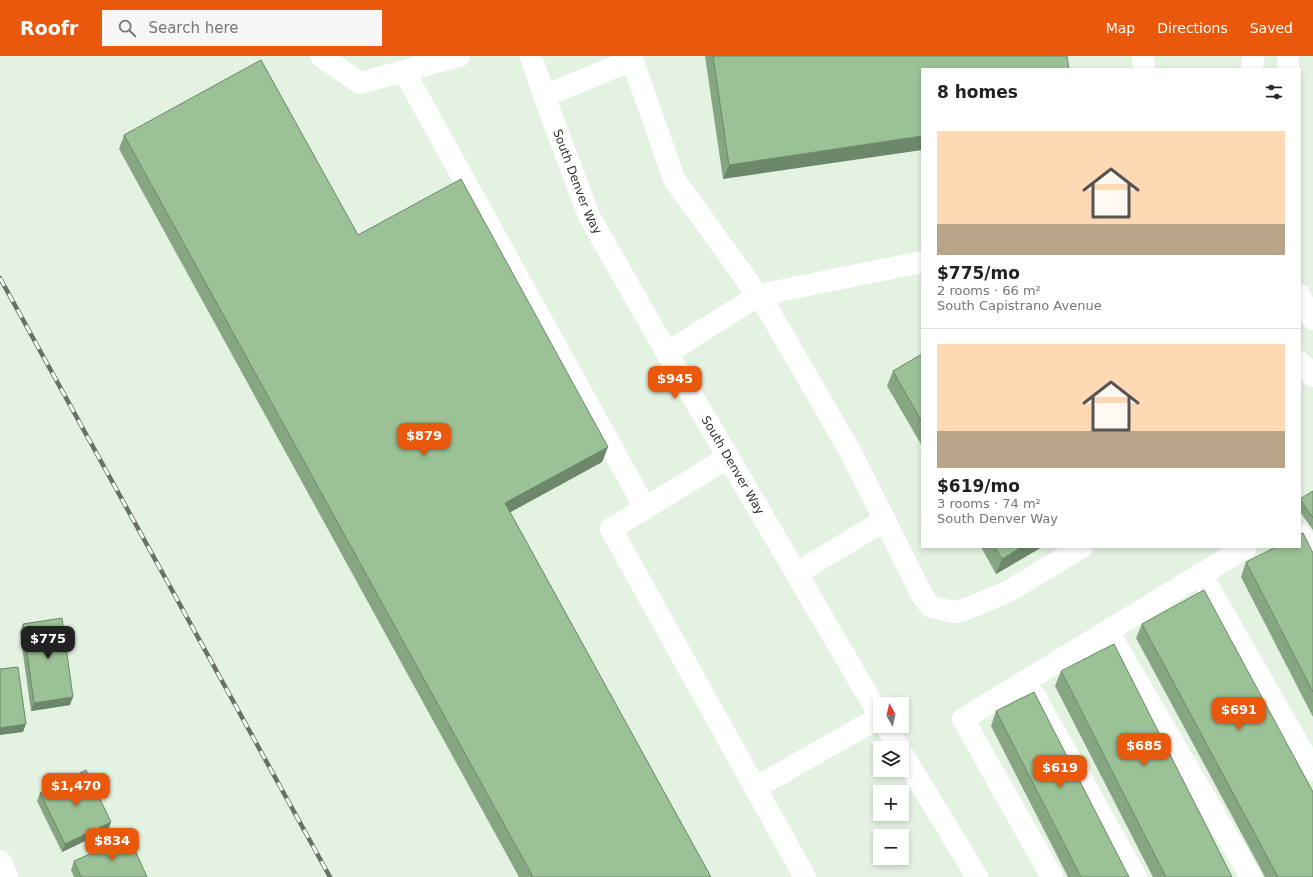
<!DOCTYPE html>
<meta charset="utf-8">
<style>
body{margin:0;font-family:"DejaVu Sans",sans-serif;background:#f6f6f6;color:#222;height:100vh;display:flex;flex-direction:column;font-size:15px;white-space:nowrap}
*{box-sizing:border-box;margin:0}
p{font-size:13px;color:#767676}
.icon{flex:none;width:22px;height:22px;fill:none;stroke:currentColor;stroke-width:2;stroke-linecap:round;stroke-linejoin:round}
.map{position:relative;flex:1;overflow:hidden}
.side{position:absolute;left:921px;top:12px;width:380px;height:480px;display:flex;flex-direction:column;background:#fff;border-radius:0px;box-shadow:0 2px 6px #0003}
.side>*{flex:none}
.needle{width:26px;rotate:352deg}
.fabs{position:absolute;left:873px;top:641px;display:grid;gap:8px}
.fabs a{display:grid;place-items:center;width:36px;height:36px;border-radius:0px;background:#fff;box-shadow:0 2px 6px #0003;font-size:20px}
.price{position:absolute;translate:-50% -34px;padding:0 9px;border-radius:8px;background:#ea580c;color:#fff;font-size:13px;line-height:26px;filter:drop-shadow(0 1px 2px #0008)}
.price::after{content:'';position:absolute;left:50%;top:24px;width:12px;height:9px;margin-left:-6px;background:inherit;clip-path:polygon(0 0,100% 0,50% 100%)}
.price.current{background:#222;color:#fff}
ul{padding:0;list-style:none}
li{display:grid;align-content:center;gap:8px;height:212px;padding:0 16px}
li+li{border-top:1px solid #e0e0e0}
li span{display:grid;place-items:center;height:124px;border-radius:0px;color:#555}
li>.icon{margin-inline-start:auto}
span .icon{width:72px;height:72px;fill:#fffc;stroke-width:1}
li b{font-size:17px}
h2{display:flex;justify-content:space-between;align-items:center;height:48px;padding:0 16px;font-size:17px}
header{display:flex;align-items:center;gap:24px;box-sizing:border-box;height:56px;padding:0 20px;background:#ea580c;color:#fff}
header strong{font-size:19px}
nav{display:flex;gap:22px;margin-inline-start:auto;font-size:14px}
.search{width:280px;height:36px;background:#f6f6f6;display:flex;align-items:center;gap:10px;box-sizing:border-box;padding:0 14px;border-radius:0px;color:#767676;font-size:15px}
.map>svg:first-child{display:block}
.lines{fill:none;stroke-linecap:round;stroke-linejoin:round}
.minor{stroke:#fff;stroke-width:22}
.major{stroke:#fff;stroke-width:22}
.rail-casing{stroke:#697167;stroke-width:4.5}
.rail{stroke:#f3fef2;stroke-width:3;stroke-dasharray:9;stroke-linecap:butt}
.wall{fill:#85a681}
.shaded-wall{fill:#6c8769}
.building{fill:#9bc196;stroke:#6c8769}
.labels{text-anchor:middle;stroke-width:3;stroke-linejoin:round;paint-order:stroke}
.street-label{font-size:12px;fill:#2d322c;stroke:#f3fef2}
</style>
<header>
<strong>Roofr</strong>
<div class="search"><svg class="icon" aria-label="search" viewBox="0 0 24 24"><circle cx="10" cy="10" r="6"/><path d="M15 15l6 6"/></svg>Search here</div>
<nav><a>Map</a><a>Directions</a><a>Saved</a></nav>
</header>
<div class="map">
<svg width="1313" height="821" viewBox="0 0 1313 821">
<rect width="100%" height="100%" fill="#e4f2e2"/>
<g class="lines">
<g class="minor">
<path d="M 321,0 L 360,27 L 459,0"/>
<path id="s1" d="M 531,0 L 544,40 L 589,160 L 667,297 L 880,660"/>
<path d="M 631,0 L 674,123 L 769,255 L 850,395 L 923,541 L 931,551 L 954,556 L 969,552 L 1009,535 L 1082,491"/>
<path d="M 1143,0 L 1144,13"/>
<path d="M 404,15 L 645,452"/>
<path d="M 544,40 L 632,4"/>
<path d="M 667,297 L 759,239 L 922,206"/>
<path d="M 729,401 L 611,473 L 805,821"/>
<path d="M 1300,479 L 1313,494"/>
<path d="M 797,517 L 885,464"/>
<path d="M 1201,518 L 1313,714"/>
<path d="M 1108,575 L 1251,821"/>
<path d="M 1034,639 L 1136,821"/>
<path d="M 886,670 L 899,692"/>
<path d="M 902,697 L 977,821"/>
<path d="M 755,732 L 880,661"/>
<path d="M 0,805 L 7,821"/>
<path d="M 1052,821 L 963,663 L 1246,491"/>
</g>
<g class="major">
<path d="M 1252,13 L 1253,0"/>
<path d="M 1288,13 L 1288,0"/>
<path d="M 1300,239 L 1303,247 L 1313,263"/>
<path d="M 1300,306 L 1313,320"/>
</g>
<g class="rail-casing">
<path id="rail" d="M 0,222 L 330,821"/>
</g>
<use href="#rail" class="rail"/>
</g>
<g class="wall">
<path d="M 705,0 L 1067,0 L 723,123 Z"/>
<path d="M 124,79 L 358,179 L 608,391 L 602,406 L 510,456 L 711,821 L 519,821 L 119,93 Z"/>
<path d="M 922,298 L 922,390 L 887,330 L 893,315 Z"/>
<path d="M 1313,435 L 1313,474 L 1300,456 L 1300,443 Z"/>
<path d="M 981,491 L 1042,491 L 996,518 Z"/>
<path d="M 1313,497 L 1313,661 L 1241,521 L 1246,506 Z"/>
<path d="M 23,568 L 70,649 L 31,655 L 20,576 Z"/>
<path d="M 1142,568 L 1313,821 L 1265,821 L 1136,582 Z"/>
<path d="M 1061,615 L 1232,821 L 1153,821 L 1055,630 Z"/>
<path d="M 996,655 L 1129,821 L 1068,821 L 991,670 Z"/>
<path d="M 40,737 L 111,766 L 108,774 L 62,796 L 37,745 Z"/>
<path d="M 74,805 L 147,821 L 74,821 L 71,814 Z"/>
</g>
<g class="shaded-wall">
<path d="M 922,80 L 922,94 L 723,123 L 729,109 Z"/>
<path d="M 608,391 L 602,406 L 500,462 L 505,447 Z"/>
<path d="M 1022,491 L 1042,491 L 996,518 L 1002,503 Z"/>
<path d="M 73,641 L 70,649 L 31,655 L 34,647 Z"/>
<path d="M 26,668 L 23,676 L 0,679 L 0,672 Z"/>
<path d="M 111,766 L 108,774 L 62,796 L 65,788 Z"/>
</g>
<g class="building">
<path d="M 713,0 L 1067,0 L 1069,13 L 922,13 L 922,80 L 729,109 Z"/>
<path d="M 261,4 L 358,179 L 461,123 L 608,391 L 505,447 L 711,821 L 533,821 L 124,79 Z"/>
<path d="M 922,298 L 922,366 L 893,315 Z"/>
<path d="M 1313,435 L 1313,462 L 1300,443 Z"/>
<path d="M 1303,477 L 1313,497 L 1313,636 L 1246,506 L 1276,491 L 1300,491 L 1300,478 Z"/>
<path d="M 995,491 L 1022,491 L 1002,503 Z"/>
<path d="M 1204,534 L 1313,736 L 1313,821 L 1278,821 L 1142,568 Z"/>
<path d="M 62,562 L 73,641 L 34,647 L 23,568 Z"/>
<path d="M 1114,588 L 1232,821 L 1166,821 L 1061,615 Z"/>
<path d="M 18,611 L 26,668 L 0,672 L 0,613 Z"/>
<path d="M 1034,636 L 1129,821 L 1081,821 L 996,655 Z"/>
<path d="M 86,714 L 111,766 L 65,788 L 40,737 Z"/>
<path d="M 129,781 L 147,821 L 81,821 L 74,805 Z"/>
</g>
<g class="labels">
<g class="street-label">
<text dy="4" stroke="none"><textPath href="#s1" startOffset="134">South Denver Way</textPath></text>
<text dy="4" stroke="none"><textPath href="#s1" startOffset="458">South Denver Way</textPath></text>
</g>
</g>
</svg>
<div class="fabs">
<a><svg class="needle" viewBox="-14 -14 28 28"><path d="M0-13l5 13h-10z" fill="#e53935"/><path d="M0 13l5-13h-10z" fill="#767676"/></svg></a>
<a><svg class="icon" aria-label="layers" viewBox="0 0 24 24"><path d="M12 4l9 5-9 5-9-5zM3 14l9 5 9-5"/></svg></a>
<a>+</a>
<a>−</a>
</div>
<b class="price" style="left:675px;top:344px">$945</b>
<b class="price" style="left:424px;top:401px">$879</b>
<b class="price current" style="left:48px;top:604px">$775</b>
<b class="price" style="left:1239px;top:675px">$691</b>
<b class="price" style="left:1144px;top:711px">$685</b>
<b class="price" style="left:1060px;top:733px">$619</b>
<b class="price" style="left:76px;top:751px">$1,470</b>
<b class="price" style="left:112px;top:806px">$834</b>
<section class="side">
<h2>8 homes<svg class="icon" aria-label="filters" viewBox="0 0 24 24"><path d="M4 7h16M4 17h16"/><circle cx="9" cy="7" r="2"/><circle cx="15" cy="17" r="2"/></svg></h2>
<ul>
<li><span style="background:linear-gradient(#ffd9b3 75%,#b9a48a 0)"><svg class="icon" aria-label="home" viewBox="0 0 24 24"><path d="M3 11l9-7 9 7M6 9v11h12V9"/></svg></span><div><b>$775/mo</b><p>2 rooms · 66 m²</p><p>South Capistrano Avenue</p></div></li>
<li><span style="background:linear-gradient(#ffd9b3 70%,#b9a48a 0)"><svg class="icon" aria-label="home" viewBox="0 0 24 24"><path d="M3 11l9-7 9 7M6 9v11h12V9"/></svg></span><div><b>$619/mo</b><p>3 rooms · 74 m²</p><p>South Denver Way</p></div></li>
</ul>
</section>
</div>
